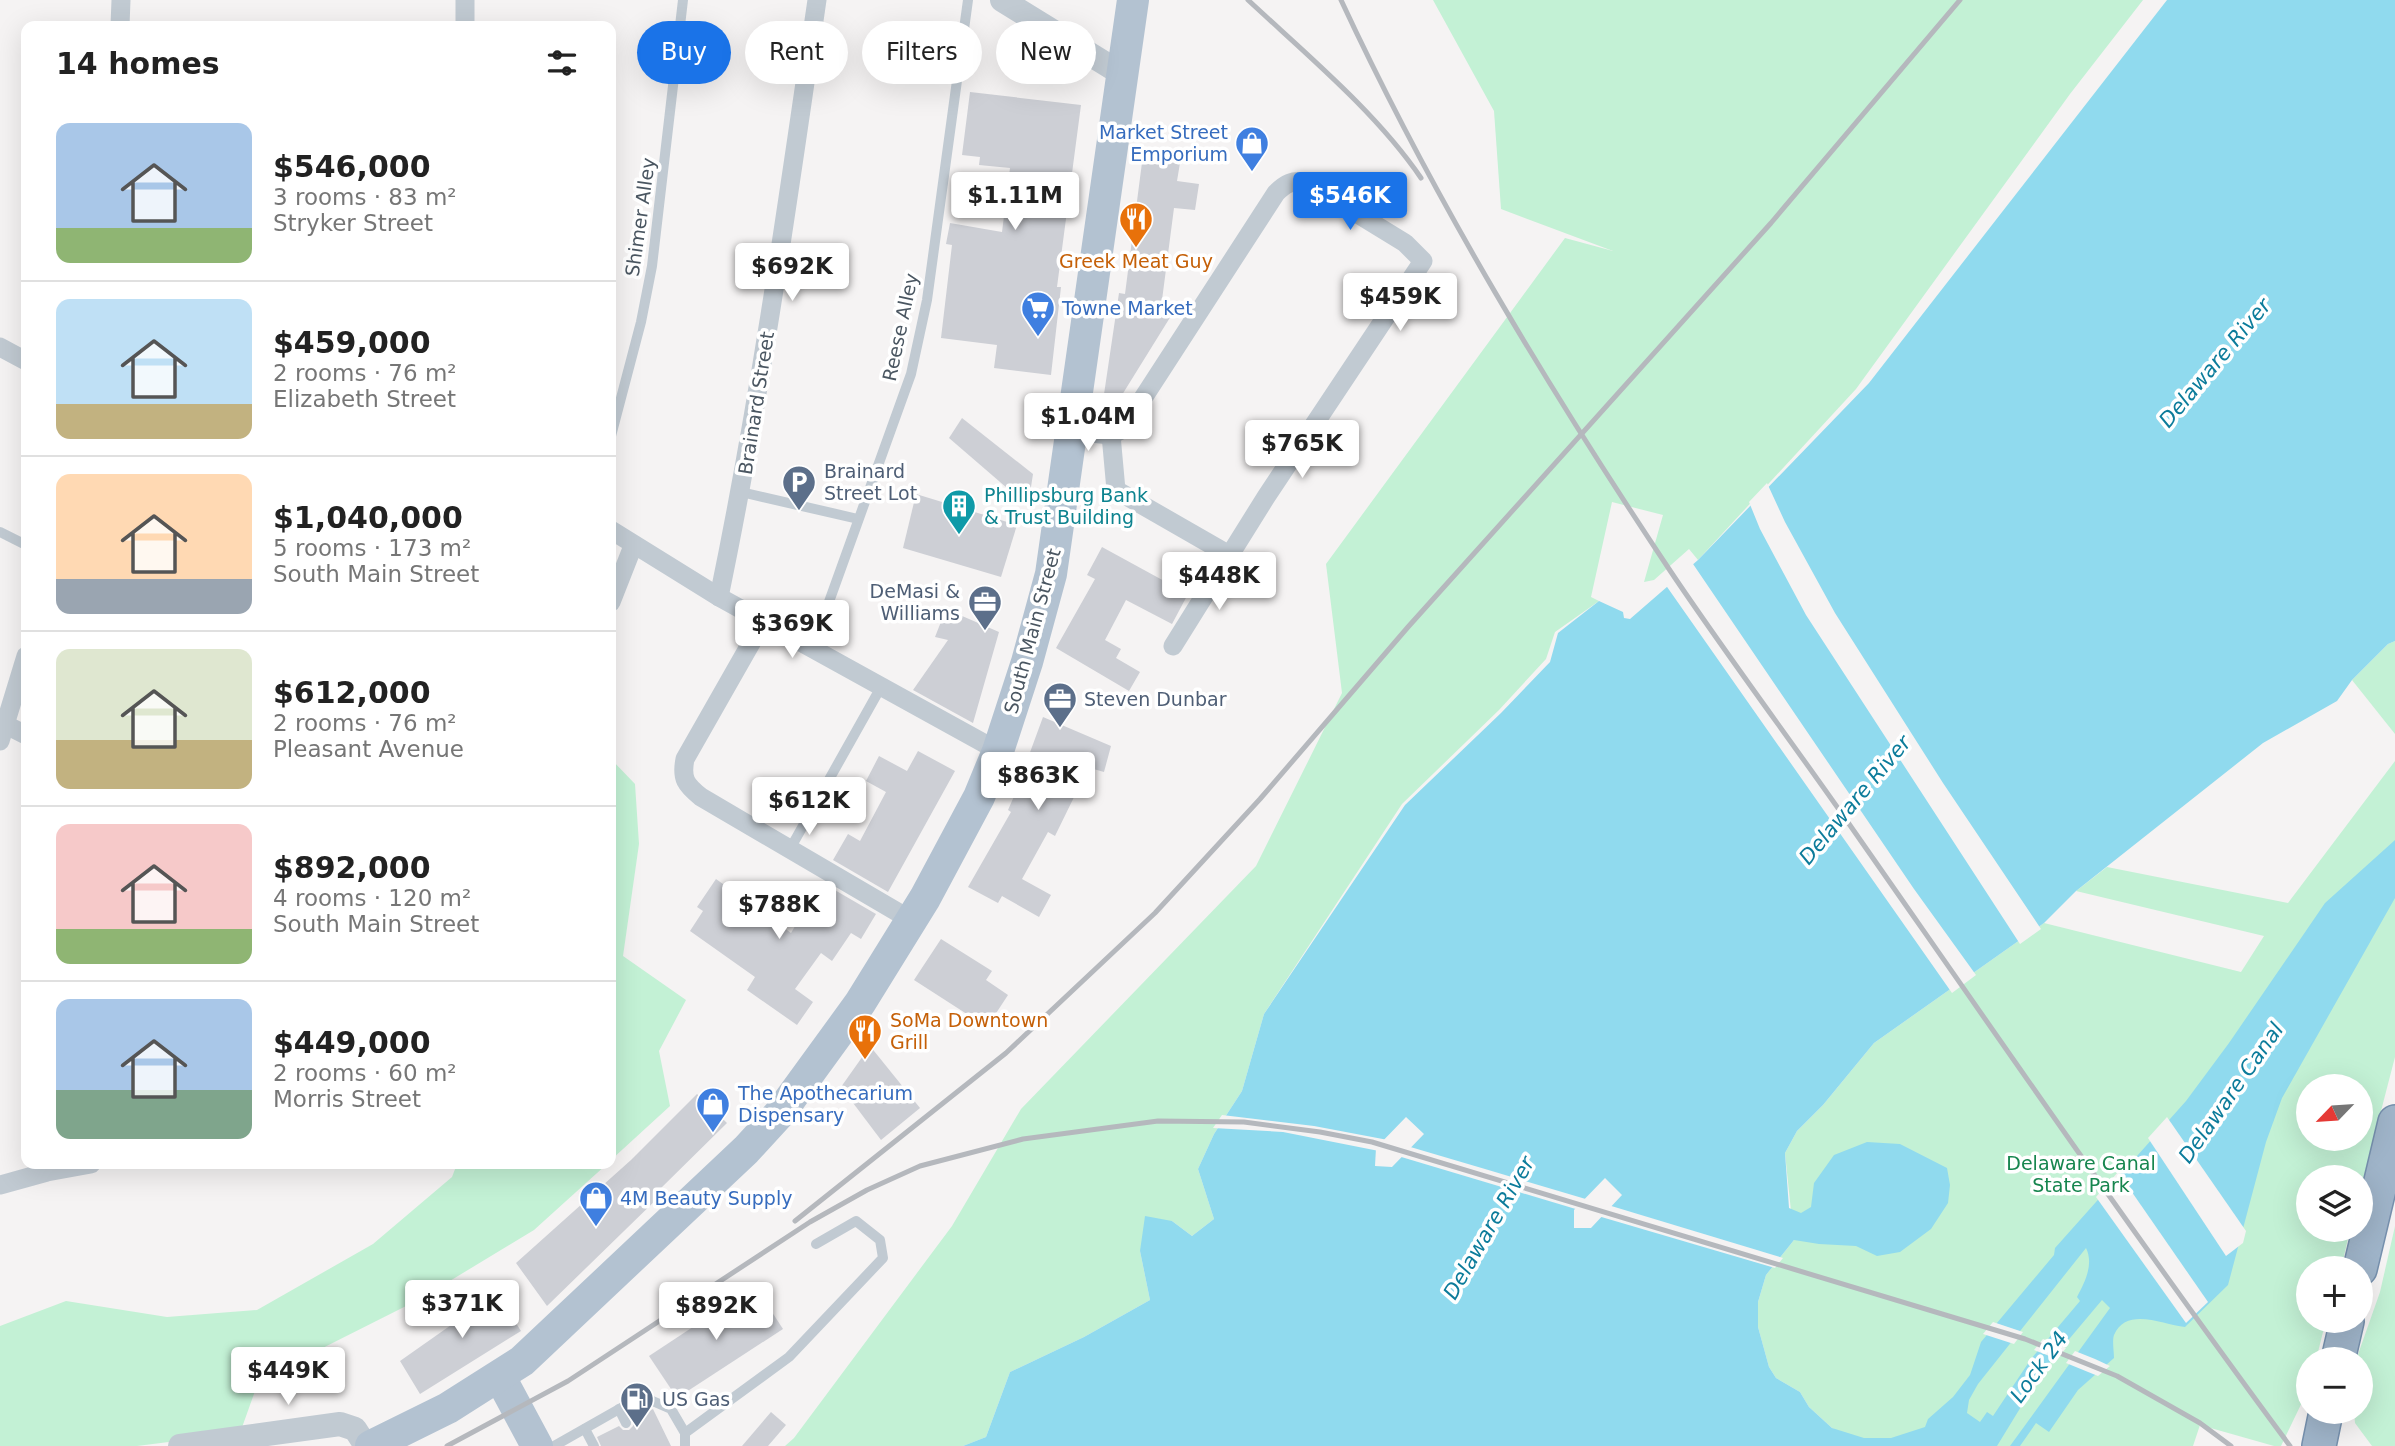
<!DOCTYPE html>
<meta charset="utf-8">
<style>
body{margin:0;font-family:"DejaVu Sans",sans-serif;background:#f2f2f2;color:#222;height:100vh;display:flex;flex-direction:column;font-size:26px;white-space:nowrap}
*{box-sizing:border-box;margin:0}
p{font-size:23px;color:#767676}
.icon{flex:none;width:38px;height:38px;fill:none;stroke:currentColor;stroke-width:2;stroke-linecap:round;stroke-linejoin:round}
.map{position:relative;flex:1;overflow:hidden}
.details{position:absolute;left:21px;top:21px;width:595px;height:1148px;display:flex;flex-direction:column;background:#fff;border-radius:14px;box-shadow:0 7px 28px #0002}
.details>*{flex:none}
.top-card{position:absolute;left:637px;top:21px;width:665px;height:63px;display:flex;gap:14px}
.needle{width:46px;rotate:245deg}
.buttons{position:absolute;left:2296px;top:1074px;display:grid;gap:14px}
.buttons a{display:grid;place-items:center;width:77px;height:77px;border-radius:50%;background:#fff;box-shadow:0 7px 28px #0002;font-size:35px}
.price{position:absolute;translate:-50% -60px;padding:0 16px;border-radius:7px;background:#fff;color:#222;font-size:23px;line-height:46px;filter:drop-shadow(0 2px 4px #0008)}
.price::after{content:'';position:absolute;left:50%;top:42px;width:21px;height:16px;margin-left:-10px;background:inherit;clip-path:polygon(0 0,100% 0,50% 100%)}
.price.current{background:#1a73e8;color:#fff}
ul{padding:0;list-style:none}
li{display:flex;align-items:center;gap:21px;height:175px;padding:0 35px}
li+li{border-top:2px solid #e0e0e0}
li span{display:grid;place-items:center;flex:none;width:196px;height:140px;border-radius:14px;color:#555}
li>.icon{margin-inline-start:auto}
span .icon{width:84px;height:84px;fill:#fffc;stroke-width:1}
li b{font-size:30px}
h2{display:flex;justify-content:space-between;align-items:center;height:84px;padding:0 35px;font-size:30px}
.tag{padding:0 24px;border-radius:32px;background:#fff;box-shadow:0 7px 28px #0002;font-size:24px;line-height:63px}
.tag.current{background:#1a73e8;color:#fff}
.map>svg:first-child{display:block}
.green{fill:#c3f1d5;fill-rule:evenodd}
.water{fill:#90daee;fill-rule:evenodd}
.pier{fill:#f5f3f3}
.building{fill:#cdcfd5}
.lines{fill:none;stroke-linecap:round;stroke-linejoin:round}
.trunk-casing{stroke:#7690ad;stroke-width:36}
.service{stroke:#c1cad2;stroke-width:10}
.minor{stroke:#c1cad2;stroke-width:19}
.tertiary{stroke:#c1cad2;stroke-width:24}
.primary{stroke:#b3c2d1;stroke-width:32}
.trunk{stroke:#9fb4c9;stroke-width:33}
.rail{stroke:#b5b8bd;stroke-width:5}
.labels{text-anchor:middle;stroke-width:7;stroke-linejoin:round;paint-order:stroke}
.shop-label{font-size:19px;fill:#366cbe;stroke:#fff;text-anchor:start}
.street-label{font-size:19px;fill:#4a5661;stroke:#fff}
.food-label{font-size:19px;fill:#c56008;stroke:#fff}
.service-label{font-size:19px;fill:#4e5e75;stroke:#fff;text-anchor:start}
.culture-label{font-size:19px;fill:#0d838f;stroke:#fff;text-anchor:start}
.park-label{font-size:19px;fill:#17864f;stroke:#fff}
.water-label{font-size:21px;font-style:italic;fill:#0c7c9b;stroke:#fff}
</style>
<div class="map">
<svg width="2395" height="1446" viewBox="0 0 2395 1446">
<rect width="100%" height="100%" fill="#f5f3f3"/>
<g class="green">
<path d="M 1433,0 L 2143,0 L 2070,94 L 1856,389 L 1698,560 L 1689,549 L 1654,580 L 1644,582 L 1663,515 L 1612,502 L 1591,597 L 1599,601 L 1555,632 L 1546,659 L 1499,710 L 1402,804 L 1264,1014 L 1242,1091 L 1214,1134 L 1198,1169 L 1214,1219 L 1192,1236 L 1172,1221 L 1140,1251 L 1150,1300 L 1084,1337 L 1010,1372 L 986,1437 L 963,1446 L 785,1446 L 794,1438 L 952,1226 L 1021,1109 L 1256,866 L 1342,693 L 1326,564 L 1565,238 L 1613,251 L 1501,209 L 1494,111 Z"/>
<path d="M 2395,641 L 2395,734 L 2352,680 L 2388,644 Z"/>
<path d="M 611,759 L 635,784 L 639,844 L 623,956 L 686,1000 L 659,1051 L 670,1106 L 611,1160 Z"/>
<path d="M 2395,761 L 2395,1057 L 2361,1188 L 2361,1178 L 2308,1178 L 2308,1230 L 2350,1230 L 2341,1269 L 2308,1269 L 2308,1321 L 2328,1321 L 2323,1332 L 2316,1360 L 2308,1360 L 2307,1392 L 2281,1446 L 2274,1446 L 2200,1425 L 2193,1446 L 1865,1446 L 1832,1428 L 1809,1407 L 1800,1392 L 1776,1378 L 1769,1367 L 1758,1327 L 1758,1302 L 1766,1275 L 1794,1240 L 1785,1153 L 1797,1131 L 1823,1105 L 1874,1043 L 2044,923 L 2241,972 L 2264,936 L 2076,891 L 2107,867 L 2288,903 ZM 2308,1087 L 2361,1087 L 2361,1139 L 2308,1139 Z"/>
<path d="M 457,1164 L 607,1164 L 534,1230 L 420,1299 L 259,1380 L 240,1433 L 137,1446 L 0,1446 L 0,1326 L 66,1301 L 167,1317 L 257,1310 L 373,1244 L 452,1177 Z"/>
<path d="M 2395,1226 L 2395,1446 L 2372,1446 L 2355,1423 L 2354,1412 L 2361,1412 L 2361,1360 L 2356,1360 L 2380,1292 Z"/>
</g>
<path class="water" d="M 2167,0 L 2395,0 L 2395,641 L 2388,644 L 2352,680 L 2337,701 L 2263,743 L 2076,891 L 2044,923 L 1874,1043 L 1823,1105 L 1797,1131 L 1785,1153 L 1789,1208 L 1801,1213 L 1811,1207 L 1814,1183 L 1834,1155 L 1867,1142 L 1900,1144 L 1947,1168 L 1950,1185 L 1948,1203 L 1931,1229 L 1900,1252 L 1877,1256 L 1856,1246 L 1819,1244 L 1794,1240 L 1766,1275 L 1758,1302 L 1758,1327 L 1769,1367 L 1776,1378 L 1800,1392 L 1809,1407 L 1832,1428 L 1864,1438 L 1891,1438 L 1925,1427 L 1928,1419 L 1953,1397 L 1970,1375 L 1981,1342 L 2054,1255 L 2055,1248 L 2186,1101 L 2229,1043 L 2325,903 L 2395,840 L 2395,898 L 2282,1098 L 2266,1142 L 2228,1285 L 2185,1327 C 2163,1325 2127,1306 2114,1335 C 2112,1341 2114,1351 2114,1358 L 2078,1390 L 2049,1432 L 2036,1423 L 2020,1446 L 2010,1446 L 2110,1308 L 2102,1300 L 2044,1369 L 1997,1446 L 963,1446 L 986,1437 L 1010,1372 L 1084,1337 L 1150,1300 L 1140,1251 L 1145,1216 L 1172,1221 L 1192,1236 L 1214,1219 L 1198,1169 L 1214,1134 L 1242,1091 L 1264,1014 L 1405,805 L 1501,713 L 1550,662 L 1558,633 L 1599,601 L 1623,612 L 1624,618 L 1630,619 L 1698,560 L 1869,383 ZM 1406,1117 L 1424,1134 L 1392,1167 L 1375,1166 L 1376,1148 ZM 1605,1178 L 1622,1195 L 1591,1228 L 1574,1228 L 1574,1210 ZM 2086,1248 C 2094,1264 2085,1282 2077,1297 L 2080,1301 L 2031,1359 L 1993,1416 L 1987,1412 L 1980,1422 L 1967,1413 L 1969,1400 L 1978,1384 Z"/>
<g class="pier">
<path d="M 1767,483 L 1785,522 L 1835,613 L 1943,783 L 2041,929 L 2020,944 L 1806,615 L 1760,529 L 1749,502 Z"/>
<path d="M 1691,561 L 1914,889 L 1976,975 L 1952,993 L 1665,584 Z"/>
<path d="M 1222,1115 L 1314,1126 L 1388,1140 L 1379,1151 L 1283,1132 L 1213,1128 Z"/>
<path d="M 2167,1117 L 2246,1231 L 2243,1243 L 2226,1256 L 2148,1138 Z"/>
<path d="M 1407,1146 L 1485,1169 L 1589,1200 L 1579,1210 L 1398,1156 Z"/>
<path d="M 2118,1172 L 2208,1302 L 2186,1323 L 2096,1197 Z"/>
<path d="M 1608,1205 L 1783,1258 L 1775,1268 L 1598,1216 Z"/>
<path d="M 1993,1322 L 2023,1332 L 2014,1344 L 1983,1334 Z"/>
<path d="M 2043,1339 L 2066,1348 L 2057,1359 L 2034,1350 Z"/>
<path d="M 2075,1351 L 2095,1359 L 2110,1366 L 2098,1376 L 2066,1363 Z"/>
</g>
<g class="building">
<path d="M 970,92 L 1081,105 L 1057,287 L 1061,287 L 1051,375 L 994,368 L 997,345 L 941,338 L 952,245 L 946,244 L 950,223 L 1002,232 L 1010,168 L 979,165 L 980,157 L 962,155 Z"/>
<path d="M 1144,147 L 1169,162 L 1180,163 L 1177,181 L 1199,184 L 1195,210 L 1174,208 L 1162,300 L 1179,303 L 1117,403 L 1103,401 L 1119,293 L 1125,294 Z"/>
<path d="M 962,418 L 1033,474 L 1028,506 L 949,438 Z"/>
<path d="M 916,494 L 1017,525 L 1001,577 L 903,548 Z"/>
<path d="M 1102,547 L 1188,594 L 1172,624 L 1126,600 L 1105,640 L 1121,649 L 1116,658 L 1140,672 L 1129,691 L 1056,648 L 1095,579 L 1087,575 Z"/>
<path d="M 946,609 L 999,632 L 973,723 L 913,690 L 948,640 L 935,637 Z"/>
<path d="M 1043,717 L 1111,746 L 1104,772 L 1090,768 L 1083,794 L 1077,791 L 1055,836 L 1048,832 L 1022,879 L 1051,895 L 1039,917 L 1002,896 L 998,903 L 968,887 L 1011,812 L 1008,810 L 1027,767 L 1025,766 Z"/>
<path d="M 918,751 L 955,771 L 888,892 L 833,860 L 848,834 L 860,841 L 886,792 L 866,781 L 879,756 L 907,771 Z"/>
<path d="M 716,879 L 791,933 L 821,882 L 876,914 L 861,939 L 851,933 L 832,961 L 821,953 L 795,989 L 813,1002 L 797,1025 L 747,990 L 755,977 L 690,931 L 703,911 L 697,907 Z"/>
<path d="M 941,939 L 992,971 L 986,980 L 1008,995 L 987,1027 L 914,980 Z"/>
<path d="M 870,1046 L 920,1108 L 881,1140 L 841,1087 Z"/>
<path d="M 697,1094 L 727,1123 L 659,1190 L 662,1194 L 547,1306 L 516,1263 L 631,1160 Z"/>
<path d="M 491,1284 L 521,1331 L 420,1394 L 400,1361 L 454,1323 L 447,1313 Z"/>
<path d="M 755,1286 L 783,1329 L 677,1398 L 649,1356 Z"/>
<path d="M 653,1409 L 671,1446 L 601,1446 L 597,1437 L 619,1426 L 623,1430 L 629,1430 L 633,1426 L 633,1419 Z"/>
<path d="M 771,1412 L 786,1425 L 768,1446 L 742,1446 Z"/>
</g>
<g class="lines">
<g class="trunk-casing">
<g id="trunk">
<path d="M 2360,1269 L 2395,1122"/>
<path d="M 2338,1360 L 2347,1321"/>
<path d="M 2319,1446 L 2326,1412"/>
</g>
</g>
<g class="service">
<path d="M 611,436 L 641,322 L 652,266 L 683,0"/>
<path d="M 741,492 L 858,519"/>
<path d="M 0,532 L 26,545"/>
<path d="M 812,649 L 911,374 L 927,300 L 968,0"/>
<path d="M 790,849 L 881,687"/>
<path d="M 619,1409 L 626,1423"/>
<path d="M 585,1429 L 594,1446"/>
<path d="M 685,1433 L 789,1357 L 883,1258 L 880,1240 L 856,1221 L 816,1244"/>
<path d="M 554,1446 L 628,1404 L 648,1399 L 671,1409 L 685,1433 L 685,1446"/>
</g>
<g class="minor">
<path d="M 120,26 L 121,0"/>
<path d="M 465,26 L 465,0"/>
<path d="M 0,347 L 26,361"/>
<path d="M 1070,431 L 1111,435 L 1123,429 L 1276,193 C 1285,184 1293,179 1307,183 L 1405,243 L 1423,261 L 1266,497 L 1173,646"/>
<path d="M 1111,435 L 1116,490 L 1231,556"/>
<path d="M 611,530 L 719,597 L 998,751"/>
<path d="M 719,597 C 760,399 788,200 817,0"/>
<path d="M 611,602 L 633,546"/>
<path d="M 763,622 L 685,759 C 681,779 686,785 701,797 L 911,920"/>
<path d="M 0,722 L 26,735"/>
<path d="M 0,741 L 26,656"/>
<path d="M 0,1185 L 47,1172 L 91,1164"/>
</g>
<g class="tertiary">
<path d="M 1002,0 L 1122,74"/>
<path d="M 180,1446 L 340,1424 L 355,1429 L 366,1446"/>
</g>
<g class="primary">
<path d="M 500,1377 L 537,1446"/>
<path d="M 371,1446 L 448,1408 L 522,1361 L 746,1150 L 780,1113 L 860,1003 L 925,898 L 979,797 L 998,751 L 1027,662 L 1051,574 L 1133,0"/>
</g>
<use href="#trunk" class="trunk"/>
<g class="rail">
<path d="M 1248,0 C 1306,54 1377,113 1421,178"/>
<path d="M 1341,0 C 1434,200 1549,389 1671,572 C 1728,657 1789,738 1847,821 C 1993,1030 2138,1241 2290,1446"/>
<path d="M 795,1221 L 1006,1053 L 1155,913 L 1260,799 L 1408,627 L 1771,223 L 1960,0"/>
<path d="M 447,1446 L 568,1381 L 810,1222 L 867,1190 L 920,1166 L 1023,1139 L 1158,1121 L 1244,1122 L 1320,1132 L 1372,1142 L 2025,1339 L 2117,1376 L 2200,1423 L 2231,1446"/>
</g>
</g>
<defs>
<g id="shop-pin" transform="scale(1.75)"><path d="M0 17L-7.5 6A9.5 9.5 0 1 1 7.5 6Z" fill="#3f7fe0" stroke="#fff"/><path d="M-5-2.5h2.3a2.7 3.5 0 0 1 5.4 0H5L5.5 6h-11ZM-1.5-2.5h3a1.5 2.3 0 0 0-3 0Z" fill="#fff"/></g>
<g id="restaurant-pin" transform="scale(1.75)"><path d="M0 17L-7.5 6A9.5 9.5 0 1 1 7.5 6Z" fill="#e8710a" stroke="#fff"/><path d="M-5-6h1v4h1v-4h1v4h1v-4h1v5L-1.5 .5V6h-2V.5L-5-1ZM5-6V6H3V1.5H1.5Q1.5-4 5-6Z" fill="#fff"/></g>
<g id="supermarket-pin" transform="scale(1.75)"><path d="M0 17L-7.5 6A9.5 9.5 0 1 1 7.5 6Z" fill="#3f7fe0" stroke="#fff"/><path d="M-6-5.5h2.5l.6 2H6L4.5 2H-2.5L-4.4-4H-6ZM-1.5 3.2a1.3 1.3 0 1 0 .1 0ZM3 3.2a1.3 1.3 0 1 0 .1 0Z" fill="#fff"/></g>
<g id="parking-pin" transform="scale(1.75)"><path d="M0 17L-7.5 6A9.5 9.5 0 1 1 7.5 6Z" fill="#5c6f8a" stroke="#fff"/><path d="M-3.5-5.5H1a3.5 3.5 0 0 1 0 7H-1V5.5H-3.5ZM-1-3.4V-.6H.8a1.4 1.4 0 0 0 0-2.8Z" fill="#fff"/></g>
<g id="building-pin" transform="scale(1.75)"><path d="M0 17L-7.5 6A9.5 9.5 0 1 1 7.5 6Z" fill="#0f9aa8" stroke="#fff"/><path d="M-4-6H4V6H1V3H-1V6H-4ZM-2.5-4.3h1.7v1.8h-1.7ZM.8-4.3h1.7v1.8H.8ZM-2.5-1h1.7V.8h-1.7ZM.8-1h1.7V.8H.8Z" fill="#fff"/></g>
<g id="office-pin" transform="scale(1.75)"><path d="M0 17L-7.5 6A9.5 9.5 0 1 1 7.5 6Z" fill="#5c6f8a" stroke="#fff"/><path d="M-6-3h4V-5.5h4V-3h4V5H-6ZM-1-4.5V-3h2v-1.5ZM-6 0V1H6V0Z" fill="#fff"/></g>
<g id="fuel-pin" transform="scale(1.75)"><path d="M0 17L-7.5 6A9.5 9.5 0 1 1 7.5 6Z" fill="#5c6f8a" stroke="#fff"/><path d="M-5.5-6h7V0h2V4h1.3V-2.5L3-4.5l.8-.8L6-3V5H2.5V1h-1V6h-7ZM-4.2-4.7v3.2H.2V-4.7Z" fill="#fff"/></g>
</defs>
<g fill-rule="evenodd">
<use href="#shop-pin" x="1252" y="143"/>
<use href="#restaurant-pin" x="1136" y="219"/>
<use href="#supermarket-pin" x="1038" y="308"/>
<use href="#parking-pin" x="799" y="482"/>
<use href="#building-pin" x="959" y="506"/>
<use href="#office-pin" x="985" y="602"/>
<use href="#office-pin" x="1060" y="699"/>
<use href="#restaurant-pin" x="865" y="1031"/>
<use href="#shop-pin" x="713" y="1104"/>
<use href="#shop-pin" x="596" y="1198"/>
<use href="#fuel-pin" x="637" y="1399"/>
</g>
<g class="labels">
<g class="shop-label">
<text x="1228" y="139" text-anchor="end">Market Street<tspan x="1228" dy="22">Emporium</tspan></text>
<text x="1062" y="315">Towne Market</text>
<text x="738" y="1100">The Apothecarium<tspan x="738" dy="22">Dispensary</tspan></text>
<text x="620" y="1205">4M Beauty Supply</text>
</g>
<g class="street-label">
<text transform="translate(640 217) rotate(-82)" y="7">Shimer Alley</text>
<text transform="translate(900 327) rotate(-78)" y="7">Reese Alley</text>
<text transform="translate(756 403) rotate(-81)" y="7">Brainard Street</text>
<text transform="translate(1032 631) rotate(-75)" y="7">South Main Street</text>
</g>
<g class="food-label">
<text x="1136" y="268">Greek Meat Guy</text>
<text x="890" y="1027" text-anchor="start">SoMa Downtown<tspan x="890" dy="22">Grill</tspan></text>
</g>
<g class="service-label">
<text x="824" y="478">Brainard<tspan x="824" dy="22">Street Lot</tspan></text>
<text x="960" y="598" text-anchor="end">DeMasi &amp;<tspan x="960" dy="22">Williams</tspan></text>
<text x="1084" y="706">Steven Dunbar</text>
<text x="662" y="1406">US Gas</text>
</g>
<g class="culture-label">
<text x="984" y="502">Phillipsburg Bank<tspan x="984" dy="22">&amp; Trust Building</tspan></text>
</g>
<g class="park-label">
<text x="2081" y="1170">Delaware Canal<tspan x="2081" dy="22">State Park</tspan></text>
</g>
<g class="water-label">
<text transform="translate(2215 363) rotate(-50)" y="7">Delaware River</text>
<text transform="translate(1855 800) rotate(-50)" y="7">Delaware River</text>
<text transform="translate(2231 1093) rotate(-55)" y="7">Delaware Canal</text>
<text transform="translate(1489 1228) rotate(-60)" y="7">Delaware River</text>
<text transform="translate(2039 1367) rotate(-54)" y="7">Lock 24</text>
</g>
</g>
</svg>
<div class="buttons">
<a><svg class="needle" viewBox="-14 -14 28 28"><path d="M0-13l5 13h-10z" fill="#e53935"/><path d="M0 13l5-13h-10z" fill="#767676"/></svg></a>
<a><svg class="icon" aria-label="layers" viewBox="0 0 24 24"><path d="M12 4l9 5-9 5-9-5zM3 14l9 5 9-5"/></svg></a>
<a>+</a>
<a>−</a>
</div>
<b class="price" style="left:1015px;top:232px">$1.11M</b>
<b class="price current" style="left:1350px;top:232px">$546K</b>
<b class="price" style="left:792px;top:303px">$692K</b>
<b class="price" style="left:1400px;top:333px">$459K</b>
<b class="price" style="left:1088px;top:453px">$1.04M</b>
<b class="price" style="left:1302px;top:480px">$765K</b>
<b class="price" style="left:1219px;top:612px">$448K</b>
<b class="price" style="left:792px;top:660px">$369K</b>
<b class="price" style="left:1038px;top:812px">$863K</b>
<b class="price" style="left:809px;top:837px">$612K</b>
<b class="price" style="left:779px;top:941px">$788K</b>
<b class="price" style="left:462px;top:1340px">$371K</b>
<b class="price" style="left:716px;top:1342px">$892K</b>
<b class="price" style="left:288px;top:1407px">$449K</b>
<div class="top-card">
<a class="tag current">Buy</a>
<a class="tag">Rent</a>
<a class="tag">Filters</a>
<a class="tag">New</a>
</div>
<section class="details">
<h2>14 homes<svg class="icon" aria-label="filters" viewBox="0 0 24 24"><path d="M4 7h16M4 17h16"/><circle cx="9" cy="7" r="2"/><circle cx="15" cy="17" r="2"/></svg></h2>
<ul>
<li><span style="background:linear-gradient(#a9c7e8 75%,#8fb573 0)"><svg class="icon" aria-label="home" viewBox="0 0 24 24"><path d="M3 11l9-7 9 7M6 9v11h12V9"/></svg></span><div><b>$546,000</b><p>3 rooms · 83 m²</p><p>Stryker Street</p></div></li>
<li><span style="background:linear-gradient(#bfe0f5 75%,#c2b280 0)"><svg class="icon" aria-label="home" viewBox="0 0 24 24"><path d="M3 11l9-7 9 7M6 9v11h12V9"/></svg></span><div><b>$459,000</b><p>2 rooms · 76 m²</p><p>Elizabeth Street</p></div></li>
<li><span style="background:linear-gradient(#ffd9b3 75%,#9aa5b1 0)"><svg class="icon" aria-label="home" viewBox="0 0 24 24"><path d="M3 11l9-7 9 7M6 9v11h12V9"/></svg></span><div><b>$1,040,000</b><p>5 rooms · 173 m²</p><p>South Main Street</p></div></li>
<li><span style="background:linear-gradient(#dfe7d0 65%,#c2b280 0)"><svg class="icon" aria-label="home" viewBox="0 0 24 24"><path d="M3 11l9-7 9 7M6 9v11h12V9"/></svg></span><div><b>$612,000</b><p>2 rooms · 76 m²</p><p>Pleasant Avenue</p></div></li>
<li><span style="background:linear-gradient(#f6c9c9 75%,#8fb573 0)"><svg class="icon" aria-label="home" viewBox="0 0 24 24"><path d="M3 11l9-7 9 7M6 9v11h12V9"/></svg></span><div><b>$892,000</b><p>4 rooms · 120 m²</p><p>South Main Street</p></div></li>
<li><span style="background:linear-gradient(#a9c7e8 65%,#7fa58c 0)"><svg class="icon" aria-label="home" viewBox="0 0 24 24"><path d="M3 11l9-7 9 7M6 9v11h12V9"/></svg></span><div><b>$449,000</b><p>2 rooms · 60 m²</p><p>Morris Street</p></div></li>
</ul>
</section>
</div>
